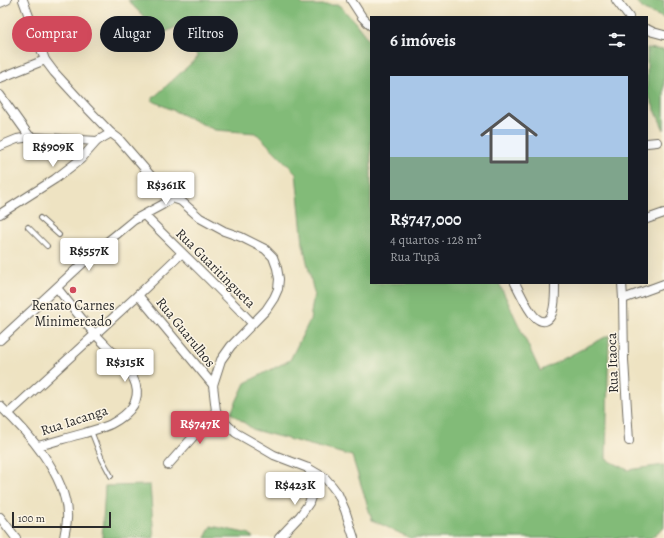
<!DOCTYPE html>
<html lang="pt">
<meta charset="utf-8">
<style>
body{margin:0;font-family:Alegreya,serif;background:#242831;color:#f1f3f6;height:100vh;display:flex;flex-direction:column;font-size:15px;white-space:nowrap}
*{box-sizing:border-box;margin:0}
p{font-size:13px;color:#9ea1a6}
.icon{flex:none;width:22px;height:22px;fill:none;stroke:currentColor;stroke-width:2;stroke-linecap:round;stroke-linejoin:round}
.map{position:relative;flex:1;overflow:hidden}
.panel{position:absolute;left:370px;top:16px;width:278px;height:268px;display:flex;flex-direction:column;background:#171b24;border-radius:0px;box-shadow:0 4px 16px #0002}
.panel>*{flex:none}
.hud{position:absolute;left:12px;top:16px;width:298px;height:36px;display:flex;gap:8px}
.scale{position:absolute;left:12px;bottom:10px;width:99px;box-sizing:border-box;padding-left:4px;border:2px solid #2b2b2b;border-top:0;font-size:11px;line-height:14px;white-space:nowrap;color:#2b2b2b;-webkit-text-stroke:3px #fcf5e5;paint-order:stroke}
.price{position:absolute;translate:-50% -34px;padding:0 9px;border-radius:4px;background:#fff;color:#222;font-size:13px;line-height:26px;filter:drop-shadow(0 1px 2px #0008)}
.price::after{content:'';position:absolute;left:50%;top:24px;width:12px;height:9px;margin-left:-6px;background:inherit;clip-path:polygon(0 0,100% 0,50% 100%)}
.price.active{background:#d1495b;color:#fff}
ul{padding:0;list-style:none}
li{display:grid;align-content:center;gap:8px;height:212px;padding:0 20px}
li span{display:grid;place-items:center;height:124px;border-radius:0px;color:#555}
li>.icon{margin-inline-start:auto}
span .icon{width:72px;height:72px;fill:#fffc;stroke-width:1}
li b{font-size:17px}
h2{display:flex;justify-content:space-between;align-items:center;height:48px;padding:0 20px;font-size:17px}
.tag{padding:0 14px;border-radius:18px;background:#171b24;box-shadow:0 4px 16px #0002;font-size:14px;line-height:36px}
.tag.active{background:#d1495b;color:#fff}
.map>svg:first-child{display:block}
.forest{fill:#82bb78;stroke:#567352}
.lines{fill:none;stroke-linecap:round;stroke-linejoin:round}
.lane-casing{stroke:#6f6b60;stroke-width:6}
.street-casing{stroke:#6f6b60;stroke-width:10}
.lane{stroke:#fff;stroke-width:4}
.street{stroke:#fff;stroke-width:8}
.poi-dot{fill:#d1495b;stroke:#fcf5e5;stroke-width:1.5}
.labels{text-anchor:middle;stroke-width:3;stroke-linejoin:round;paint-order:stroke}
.street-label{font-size:14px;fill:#2b2b2b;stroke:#fcf5e5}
.poi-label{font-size:14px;fill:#2b2b2b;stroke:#fcf5e5}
</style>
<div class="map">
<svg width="664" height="538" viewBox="0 0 664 538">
<rect width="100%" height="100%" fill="#fcf5e5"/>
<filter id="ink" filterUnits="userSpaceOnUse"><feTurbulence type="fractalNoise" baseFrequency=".025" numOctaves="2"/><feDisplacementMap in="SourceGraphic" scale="8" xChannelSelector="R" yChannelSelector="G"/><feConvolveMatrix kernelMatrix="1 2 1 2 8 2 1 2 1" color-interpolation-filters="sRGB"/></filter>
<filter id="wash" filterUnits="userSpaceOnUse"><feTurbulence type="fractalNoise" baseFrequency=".012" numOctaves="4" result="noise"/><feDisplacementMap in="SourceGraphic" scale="16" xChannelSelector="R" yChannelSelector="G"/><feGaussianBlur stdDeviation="0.9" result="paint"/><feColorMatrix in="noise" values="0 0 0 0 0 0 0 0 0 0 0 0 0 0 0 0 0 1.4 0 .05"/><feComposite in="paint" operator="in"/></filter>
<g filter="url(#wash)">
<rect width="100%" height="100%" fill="#eee3c2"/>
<g class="forest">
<path d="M 128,0 L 298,0 L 303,5 L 339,5 L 354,21 L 371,43 L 371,283 L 499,283 L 540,371 L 609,335 L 606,459 L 628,470 L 664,465 L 664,527 L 651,538 L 410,538 L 372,520 L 352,456 L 254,430 L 231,413 L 245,383 L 290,360 L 310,320 L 314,293 L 303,244 L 296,173 L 256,133 L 215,130 L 151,100 L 198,57 L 178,26 L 162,34 L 134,7 Z"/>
<path d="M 635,0 L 664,0 L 664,18 L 644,10 Z"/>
<path d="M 647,48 L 664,50 L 664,130 L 647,92 Z"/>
<path d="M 150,485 L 154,538 L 102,538 L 105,486 Z"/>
<path d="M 211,526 L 250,534 L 253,538 L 205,538 Z"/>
</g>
</g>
<g filter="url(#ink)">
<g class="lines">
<g class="lane-casing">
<g id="lane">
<path d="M 40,218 L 59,235"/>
<path d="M 28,227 L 47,246"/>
<path d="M 91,431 L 102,459 L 111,476"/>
</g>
</g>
<g class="street-casing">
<g id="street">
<path d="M 23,0 L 45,60 L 54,72 L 87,108 L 111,133 L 119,139 L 151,176 L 172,198 L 181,201 L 200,218 L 224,231 L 241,237 L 265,249 L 273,257 L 277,268 L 279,279 L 278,289 L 274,298 L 266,310 L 231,346 L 221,360 L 213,385 L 216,411 L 223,421 L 236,433 L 257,445 L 274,455 L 308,468 L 325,478 L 332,486 L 338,494 L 345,510 L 354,538"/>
<path d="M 351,0 L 362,17 L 371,26"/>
<path d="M 616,0 L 629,17"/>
<path d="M 0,3 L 7,0"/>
<path d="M 647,29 L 653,32 L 664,35"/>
<path d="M 0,78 L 45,60"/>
<path d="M 0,95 L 30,137"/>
<path d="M 647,143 L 657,142"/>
<path d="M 0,146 L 17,139 L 30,137 L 97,141"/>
<path d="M 0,214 L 55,179 L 81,159 L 97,141 L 111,133"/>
<path d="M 144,215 C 180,251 217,286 252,323"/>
<path d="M 647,219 L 664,213"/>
<path d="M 515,283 C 521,294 526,307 534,316 C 537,319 541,322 545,321 C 556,318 555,292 555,283"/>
<path d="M 622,283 L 623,299 L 624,360 L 629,441"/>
<path d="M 138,295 L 213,385"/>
<path d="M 623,299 L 664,284"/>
<path d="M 0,340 L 97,250 L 117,234 L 134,220 L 162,205 L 172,198"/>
<path d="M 0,406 C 27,431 66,475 67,514 C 68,521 65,530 64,538"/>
<path d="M 8,414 L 138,295 L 182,253"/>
<path d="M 38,446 C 54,442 69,437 85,433 C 93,430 103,428 111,424 C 165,395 122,363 96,335 C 82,320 70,304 57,288"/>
<path d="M 168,465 L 216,411"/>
<path d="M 0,517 L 16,538"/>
<path d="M 279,538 L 300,516 L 309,503 L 314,488 L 314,480 L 308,468"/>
</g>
</g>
<use href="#lane" class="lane"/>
<use href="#street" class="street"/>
</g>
</g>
<circle class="poi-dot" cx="73" cy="290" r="4"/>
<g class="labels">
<g class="street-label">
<text transform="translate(216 268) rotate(45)" y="5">Rua Guaritingueta</text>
<text transform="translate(186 332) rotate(51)" y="5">Rua Guarulhos</text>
<text transform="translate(612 363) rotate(-92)" y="5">Rua Itaoca</text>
<text transform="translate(74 420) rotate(-18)" y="5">Rua Iacanga</text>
</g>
<g class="poi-label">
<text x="73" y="310">Renato Carnes<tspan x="73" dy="16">Minimercado</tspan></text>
</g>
</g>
</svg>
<div class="scale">100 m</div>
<b class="price" style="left:53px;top:168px">R$909K</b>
<b class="price" style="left:166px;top:206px">R$361K</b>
<b class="price" style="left:89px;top:272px">R$557K</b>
<b class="price" style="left:125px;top:383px">R$315K</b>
<b class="price active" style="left:200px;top:445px">R$747K</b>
<b class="price" style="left:295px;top:506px">R$423K</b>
<div class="hud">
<a class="tag active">Comprar</a>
<a class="tag">Alugar</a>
<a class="tag">Filtros</a>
</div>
<section class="panel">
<h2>6 imóveis<svg class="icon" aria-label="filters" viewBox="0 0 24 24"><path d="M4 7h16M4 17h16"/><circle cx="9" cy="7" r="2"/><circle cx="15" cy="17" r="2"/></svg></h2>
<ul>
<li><span style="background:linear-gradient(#a9c7e8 65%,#7fa58c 0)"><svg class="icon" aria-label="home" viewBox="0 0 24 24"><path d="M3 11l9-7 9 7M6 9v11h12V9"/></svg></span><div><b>R$747,000</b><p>4 quartos · 128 m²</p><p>Rua Tupã</p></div></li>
</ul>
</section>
</div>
